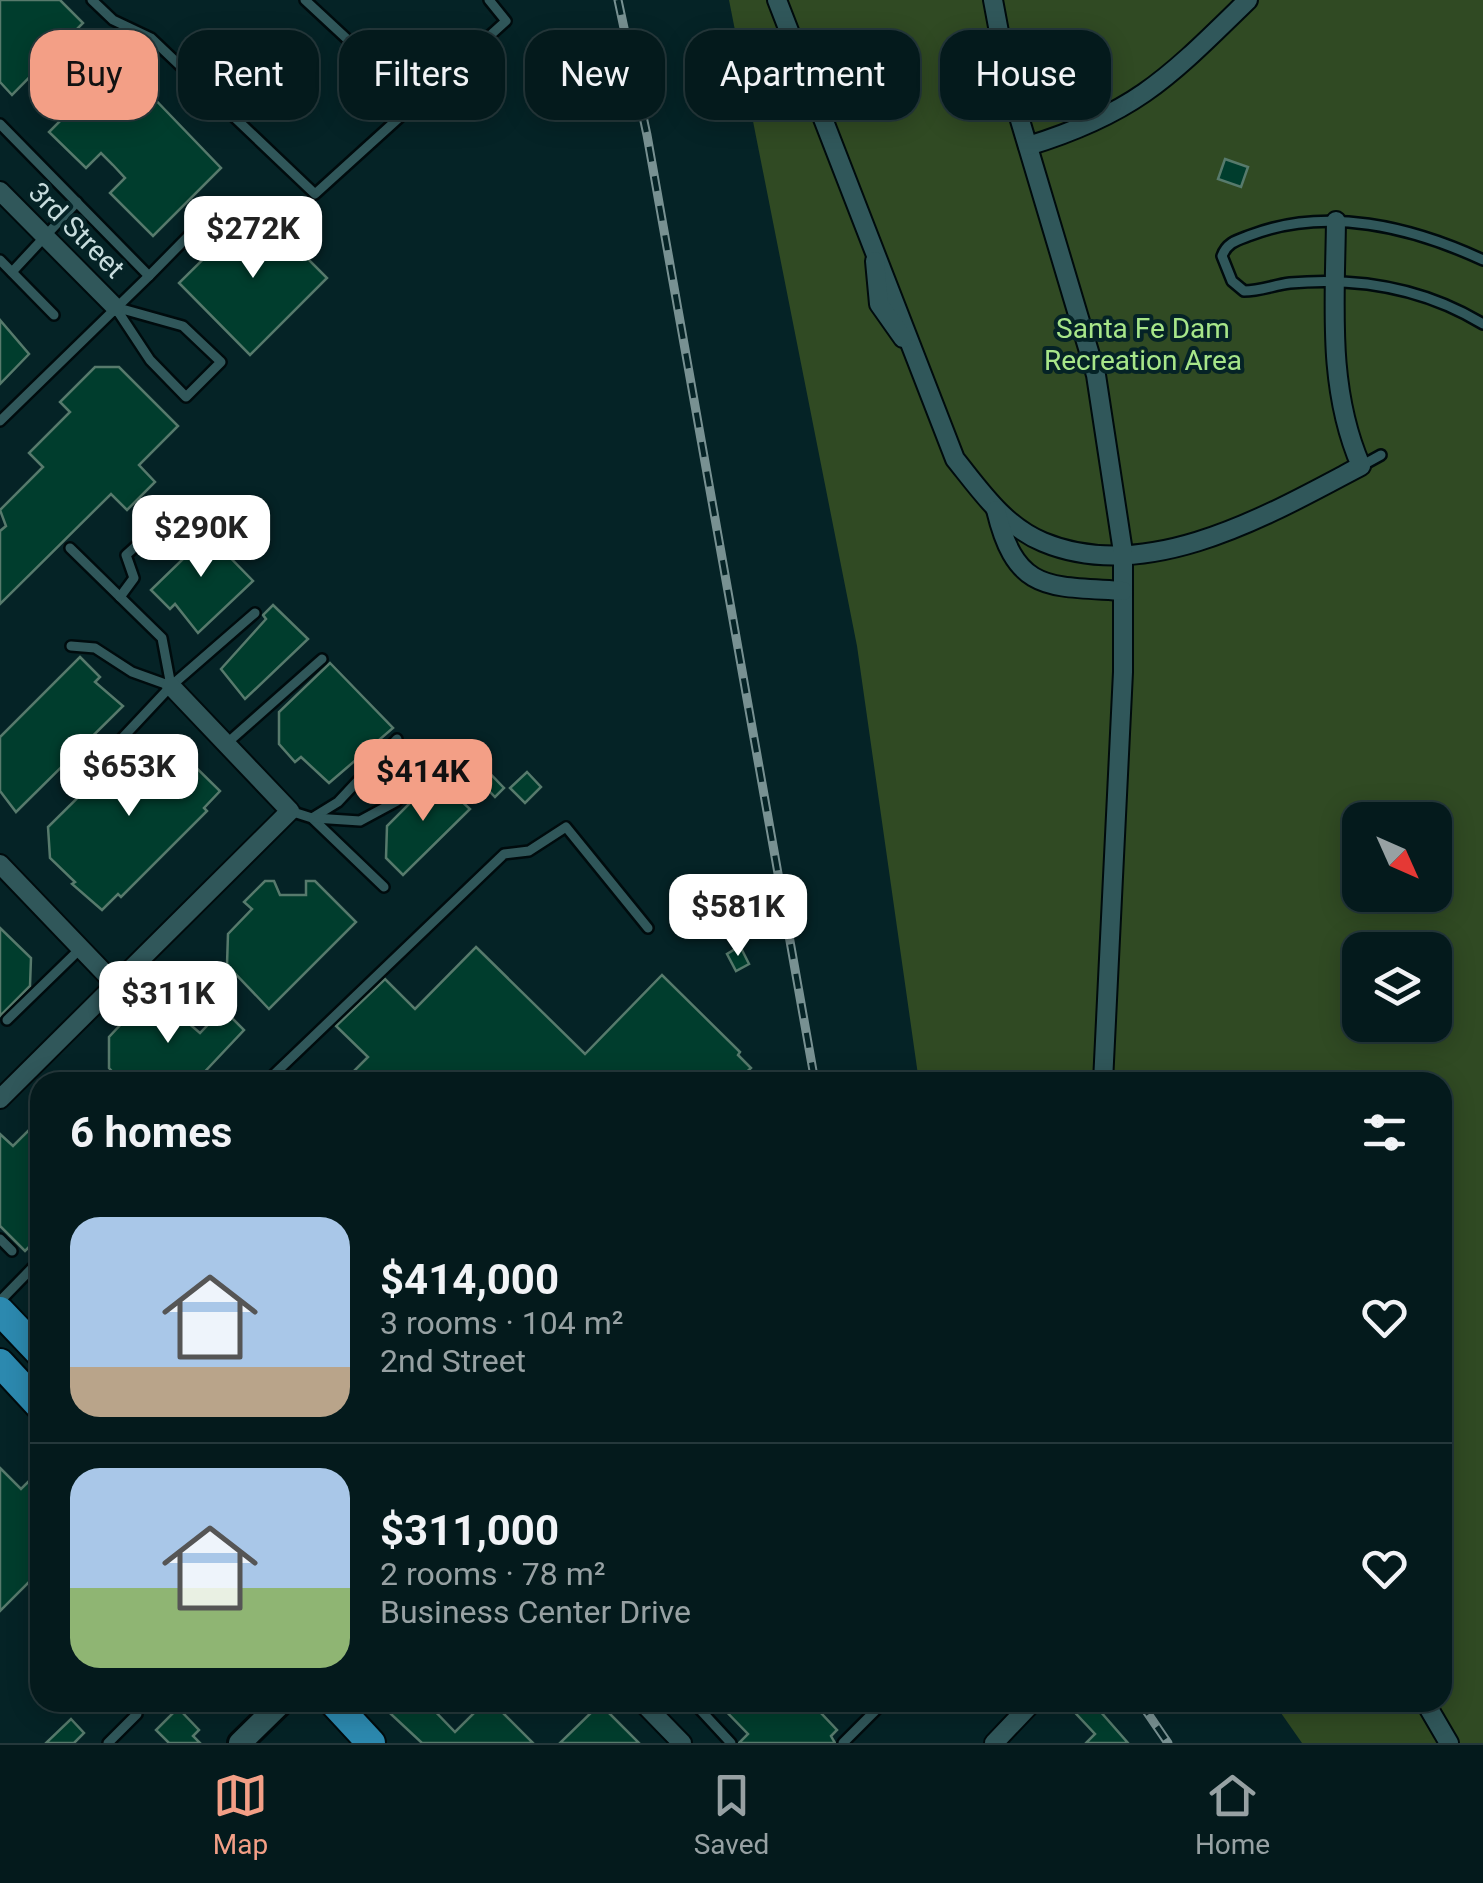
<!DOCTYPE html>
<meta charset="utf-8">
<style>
body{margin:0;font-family:Roboto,sans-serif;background:#0d2325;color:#f1f3f6;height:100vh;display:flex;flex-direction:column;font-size:38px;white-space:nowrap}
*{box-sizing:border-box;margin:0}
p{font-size:32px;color:#97a1a3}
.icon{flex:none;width:55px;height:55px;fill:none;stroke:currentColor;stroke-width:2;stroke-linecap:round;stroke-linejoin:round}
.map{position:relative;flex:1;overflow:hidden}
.sheet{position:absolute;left:30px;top:1072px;width:1422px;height:640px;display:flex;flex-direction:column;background:#041a1c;border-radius:30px;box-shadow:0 5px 25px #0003,0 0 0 2px #25383b}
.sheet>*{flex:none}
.hud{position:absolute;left:30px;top:30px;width:1425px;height:90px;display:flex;gap:20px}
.needle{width:65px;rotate:135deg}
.buttons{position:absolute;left:1342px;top:802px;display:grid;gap:20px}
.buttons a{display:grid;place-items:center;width:110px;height:110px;border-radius:20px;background:#041a1c;box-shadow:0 5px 25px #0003,0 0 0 2px #25383b;font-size:50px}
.price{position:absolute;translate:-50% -85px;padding:0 22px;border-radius:20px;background:#fff;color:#222;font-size:32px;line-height:65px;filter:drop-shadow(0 2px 5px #0008)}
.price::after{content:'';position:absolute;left:50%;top:60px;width:30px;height:22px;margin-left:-15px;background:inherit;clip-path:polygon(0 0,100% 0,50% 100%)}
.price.active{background:#f39f86;color:#111}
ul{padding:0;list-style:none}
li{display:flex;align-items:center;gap:30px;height:250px;padding:0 40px}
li+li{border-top:2px solid #25383b}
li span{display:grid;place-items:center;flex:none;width:280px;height:200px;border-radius:30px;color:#555}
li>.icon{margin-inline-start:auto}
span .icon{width:120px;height:120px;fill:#fffc;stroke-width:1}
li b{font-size:42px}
h2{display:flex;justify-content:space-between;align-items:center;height:120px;padding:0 40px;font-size:42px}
.pill{padding:0 35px;border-radius:30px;background:#041a1c;box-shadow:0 5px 25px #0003,0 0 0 2px #25383b;font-size:35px;line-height:90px}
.pill.active{background:#f39f86;color:#111}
.tab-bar{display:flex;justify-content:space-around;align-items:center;height:140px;border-top:2px solid #25383b;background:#041a1c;font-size:28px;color:#97a1a3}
.tab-bar a{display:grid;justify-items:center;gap:5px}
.tab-bar .active{color:#f39f86}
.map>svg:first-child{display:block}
.green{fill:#304a23;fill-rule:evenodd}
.building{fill:#003d2d;stroke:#577a6c;stroke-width:2.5}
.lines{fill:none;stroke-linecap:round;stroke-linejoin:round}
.service-casing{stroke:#000b0d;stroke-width:14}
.minor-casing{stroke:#000b0d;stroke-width:22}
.tertiary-casing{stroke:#000b0d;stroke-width:28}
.primary-casing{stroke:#000b0d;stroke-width:32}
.service{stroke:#30575a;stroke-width:9}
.minor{stroke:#30575a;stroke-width:18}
.tertiary{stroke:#30575a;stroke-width:22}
.primary{stroke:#2c89af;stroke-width:28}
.rail-casing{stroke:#789192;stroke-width:9}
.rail{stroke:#052326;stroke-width:5;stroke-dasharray:15;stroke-linecap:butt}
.labels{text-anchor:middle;stroke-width:8;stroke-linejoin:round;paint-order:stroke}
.street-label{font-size:28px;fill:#c7dcdd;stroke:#052326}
.park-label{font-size:28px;fill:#a7e689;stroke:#052326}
</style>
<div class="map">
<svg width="1483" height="1743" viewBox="0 0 1483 1743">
<rect width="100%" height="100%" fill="#052326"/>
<path class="green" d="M 729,0 L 1483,0 L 1483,1743 L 1302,1743 L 1274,1703 L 1442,1702 L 1442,1082 L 919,1082 L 857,646 ZM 1360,820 L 1435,820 L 1435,895 L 1360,895 ZM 1360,950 L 1435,950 L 1435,1025 L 1360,1025 Z"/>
<g class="building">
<path d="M 0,0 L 60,0 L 83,23 L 12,95 L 0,82 Z"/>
<path d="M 119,62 L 221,168 L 153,236 L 110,193 L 125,178 L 113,165 L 101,153 L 86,168 L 49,132 Z"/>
<path d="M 1225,159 L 1248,167 L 1241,187 L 1218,179 Z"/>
<path d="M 256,207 L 327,278 L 250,355 L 179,283 Z"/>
<path d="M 0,320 L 29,354 L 0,384 Z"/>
<path d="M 95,367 L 119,367 L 178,426 L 139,465 L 155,482 L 127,510 L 111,494 L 0,604 L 0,531 L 6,526 L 0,510 L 43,467 L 29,453 L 70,412 L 60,402 Z"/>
<path d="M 180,530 L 192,543 L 208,535 L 253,581 L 198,633 L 175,604 L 170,609 L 151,590 L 182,560 L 166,544 Z"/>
<path d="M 273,605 L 308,639 L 245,699 L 221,669 L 266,619 L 263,615 Z"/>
<path d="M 80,657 L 100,677 L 95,682 L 123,706 L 16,812 L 0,791 L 0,737 Z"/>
<path d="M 330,663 L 393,728 L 329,783 L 301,757 L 295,762 L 279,744 L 279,712 Z"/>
<path d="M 136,740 L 168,740 L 220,791 L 204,808 L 207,811 L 121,897 L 118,894 L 102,910 L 72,884 L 75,882 L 50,858 L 48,827 Z"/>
<path d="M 471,754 L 504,788 L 495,797 L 462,763 Z"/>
<path d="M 430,772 L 470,809 L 403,875 L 386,858 L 387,826 L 425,788 L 419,782 Z"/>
<path d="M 527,772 L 541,787 L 525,803 L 510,788 Z"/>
<path d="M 265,881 L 274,881 L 280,895 L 306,895 L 306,881 L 315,881 L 356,922 L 269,1009 L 227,965 L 228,934 L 252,909 L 244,902 Z"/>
<path d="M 0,928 L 31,958 L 30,986 L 0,1016 Z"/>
<path d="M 740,946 L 749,964 L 736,971 L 727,954 Z"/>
<path d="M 476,947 L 585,1054 L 662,975 L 740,1052 L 738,1055 L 751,1068 L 736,1082 L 343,1082 L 368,1057 L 336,1026 L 385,979 L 415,1009 Z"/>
<path d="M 160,999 L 200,1033 L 223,1009 L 244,1030 L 195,1082 L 122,1082 L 109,1068 L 109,1037 L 126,1019 L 132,1024 Z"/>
<path d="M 40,1119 L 40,1236 L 25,1251 L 0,1226 L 0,1134 L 13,1146 Z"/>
<path d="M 0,1468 L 21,1489 L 33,1477 L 40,1484 L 40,1571 L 0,1611 Z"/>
<path d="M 378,1702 L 426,1702 L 455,1732 L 483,1704 L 491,1712 L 497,1707 L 533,1743 L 422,1743 Z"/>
<path d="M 717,1702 L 821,1702 L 828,1709 L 822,1714 L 837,1730 L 831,1736 L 835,1743 L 739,1743 L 748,1734 Z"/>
<path d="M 1065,1702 L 1092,1702 L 1128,1743 L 1086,1743 L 1095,1734 Z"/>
<path d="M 600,1704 L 639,1743 L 560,1743 Z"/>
<path d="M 178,1708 L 199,1730 L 193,1736 L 200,1743 L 169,1743 L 156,1730 Z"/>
<path d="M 71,1719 L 84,1733 L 74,1743 L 46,1743 Z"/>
</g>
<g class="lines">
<g class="service-casing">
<g id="service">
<path d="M 92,0 L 113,20 L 151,38 L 315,194 L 506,21 L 489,0"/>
<path d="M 305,0 L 416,103"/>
<path d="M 0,124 L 149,276 L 0,421"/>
<path d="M 0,260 L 54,315"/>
<path d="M 1483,260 C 1412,227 1327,206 1251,235 C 1238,240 1227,242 1222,256 L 1232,281 L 1244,291 C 1260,291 1274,285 1290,283 C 1359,277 1424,288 1483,324"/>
<path d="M 12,272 L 77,202"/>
<path d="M 149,276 L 212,212"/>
<path d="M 115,307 L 183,326 L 221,362 L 186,397 L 150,360 Z"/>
<path d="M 1361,466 L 1381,455"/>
<path d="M 70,548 L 162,638 L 171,686"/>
<path d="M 120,597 L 134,578 L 126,555 L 175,511"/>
<path d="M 71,646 L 95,648 L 132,672 L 171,686"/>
<path d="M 226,744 L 322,659"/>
<path d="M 95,767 L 171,686 L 255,613"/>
<path d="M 290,811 L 312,818 L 384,887"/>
<path d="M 312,818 L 338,802 L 397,739"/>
<path d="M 314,818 L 360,821 L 397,801"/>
<path d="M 7,1020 L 81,948"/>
<path d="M 266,1082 L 504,854 L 529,851 L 566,827 L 648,928"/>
<path d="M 0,1239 L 12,1251"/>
<path d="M 0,1301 L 40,1260"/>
<path d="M 693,1702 L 731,1743"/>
<path d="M 108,1743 L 137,1714"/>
<path d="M 843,1743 L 884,1702"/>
</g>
</g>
<g class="minor-casing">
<g id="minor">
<path d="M 777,0 L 955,459 C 980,490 1004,526 1043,542 C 1148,586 1272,513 1361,466 C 1327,388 1335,305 1336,221"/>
<path d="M 993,0 L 1008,80 L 1096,375 L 1123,552 L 1123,672 L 1103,1082"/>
<path d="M 1028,146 C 1136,113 1169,77 1248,0"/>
<path d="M 0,191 L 115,307"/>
<path d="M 875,261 L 879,304 L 903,338"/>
<path d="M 996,510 C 1016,593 1048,586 1123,591"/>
<path d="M 0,864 L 116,985"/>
<path d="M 0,1099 L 290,811 L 171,686"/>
<path d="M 642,1702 L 682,1743"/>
<path d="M 1425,1702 L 1449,1743"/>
<path d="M 994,1743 L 1033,1702"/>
</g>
</g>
<g class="tertiary-casing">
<path id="tertiary" d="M 240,1743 L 282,1702"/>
</g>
<g class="primary-casing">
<g id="primary">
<path d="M 0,1311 L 40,1353"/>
<path d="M 0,1363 L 40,1406"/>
<path d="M 333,1702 L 371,1743"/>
</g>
</g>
<use href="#service" class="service"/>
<use href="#minor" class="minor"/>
<use href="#tertiary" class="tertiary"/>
<use href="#primary" class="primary"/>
<g class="rail-casing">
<g id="rail">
<path d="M 618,0 L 647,135 L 815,1082"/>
<path d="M 1140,1702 L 1168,1743"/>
</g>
</g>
<use href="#rail" class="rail"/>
</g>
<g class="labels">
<g class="street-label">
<text transform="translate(77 230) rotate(45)" y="10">3rd Street</text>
</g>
<g class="park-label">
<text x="1143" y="338">Santa Fe Dam<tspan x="1143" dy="32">Recreation Area</tspan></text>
</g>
</g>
</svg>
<div class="buttons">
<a><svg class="needle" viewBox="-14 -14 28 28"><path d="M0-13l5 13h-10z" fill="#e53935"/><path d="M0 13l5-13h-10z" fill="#97a1a3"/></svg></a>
<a><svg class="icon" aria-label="layers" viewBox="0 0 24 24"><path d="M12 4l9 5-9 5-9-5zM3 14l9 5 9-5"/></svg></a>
</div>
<b class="price" style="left:253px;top:281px">$272K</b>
<b class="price" style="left:201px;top:580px">$290K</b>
<b class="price" style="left:129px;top:819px">$653K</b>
<b class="price active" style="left:423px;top:824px">$414K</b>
<b class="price" style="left:738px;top:959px">$581K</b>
<b class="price" style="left:168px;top:1046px">$311K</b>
<div class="hud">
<a class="pill active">Buy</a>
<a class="pill">Rent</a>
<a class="pill">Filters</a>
<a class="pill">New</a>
<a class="pill">Apartment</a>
<a class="pill">House</a>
</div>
<section class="sheet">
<h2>6 homes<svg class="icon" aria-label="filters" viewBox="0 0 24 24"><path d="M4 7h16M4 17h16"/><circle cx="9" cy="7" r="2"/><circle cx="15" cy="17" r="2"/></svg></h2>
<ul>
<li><span style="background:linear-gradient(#a9c7e8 75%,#b9a48a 0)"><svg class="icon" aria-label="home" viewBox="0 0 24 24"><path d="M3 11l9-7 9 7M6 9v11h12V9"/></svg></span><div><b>$414,000</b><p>3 rooms · 104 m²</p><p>2nd Street</p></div><svg class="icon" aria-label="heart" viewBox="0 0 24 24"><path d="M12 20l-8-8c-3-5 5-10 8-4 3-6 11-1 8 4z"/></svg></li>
<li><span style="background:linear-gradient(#a9c7e8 60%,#8fb573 0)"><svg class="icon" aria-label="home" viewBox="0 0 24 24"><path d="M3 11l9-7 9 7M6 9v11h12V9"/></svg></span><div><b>$311,000</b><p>2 rooms · 78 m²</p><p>Business Center Drive</p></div><svg class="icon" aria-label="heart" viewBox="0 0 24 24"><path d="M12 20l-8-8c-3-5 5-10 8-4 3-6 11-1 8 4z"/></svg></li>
</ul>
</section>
</div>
<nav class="tab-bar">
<a class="active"><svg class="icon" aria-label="map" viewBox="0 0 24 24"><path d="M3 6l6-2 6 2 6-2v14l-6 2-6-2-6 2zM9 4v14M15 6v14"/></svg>Map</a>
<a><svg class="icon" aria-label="saved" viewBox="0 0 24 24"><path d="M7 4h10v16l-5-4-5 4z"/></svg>Saved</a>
<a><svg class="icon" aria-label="home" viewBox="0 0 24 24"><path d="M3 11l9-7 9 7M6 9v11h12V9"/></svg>Home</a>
</nav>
